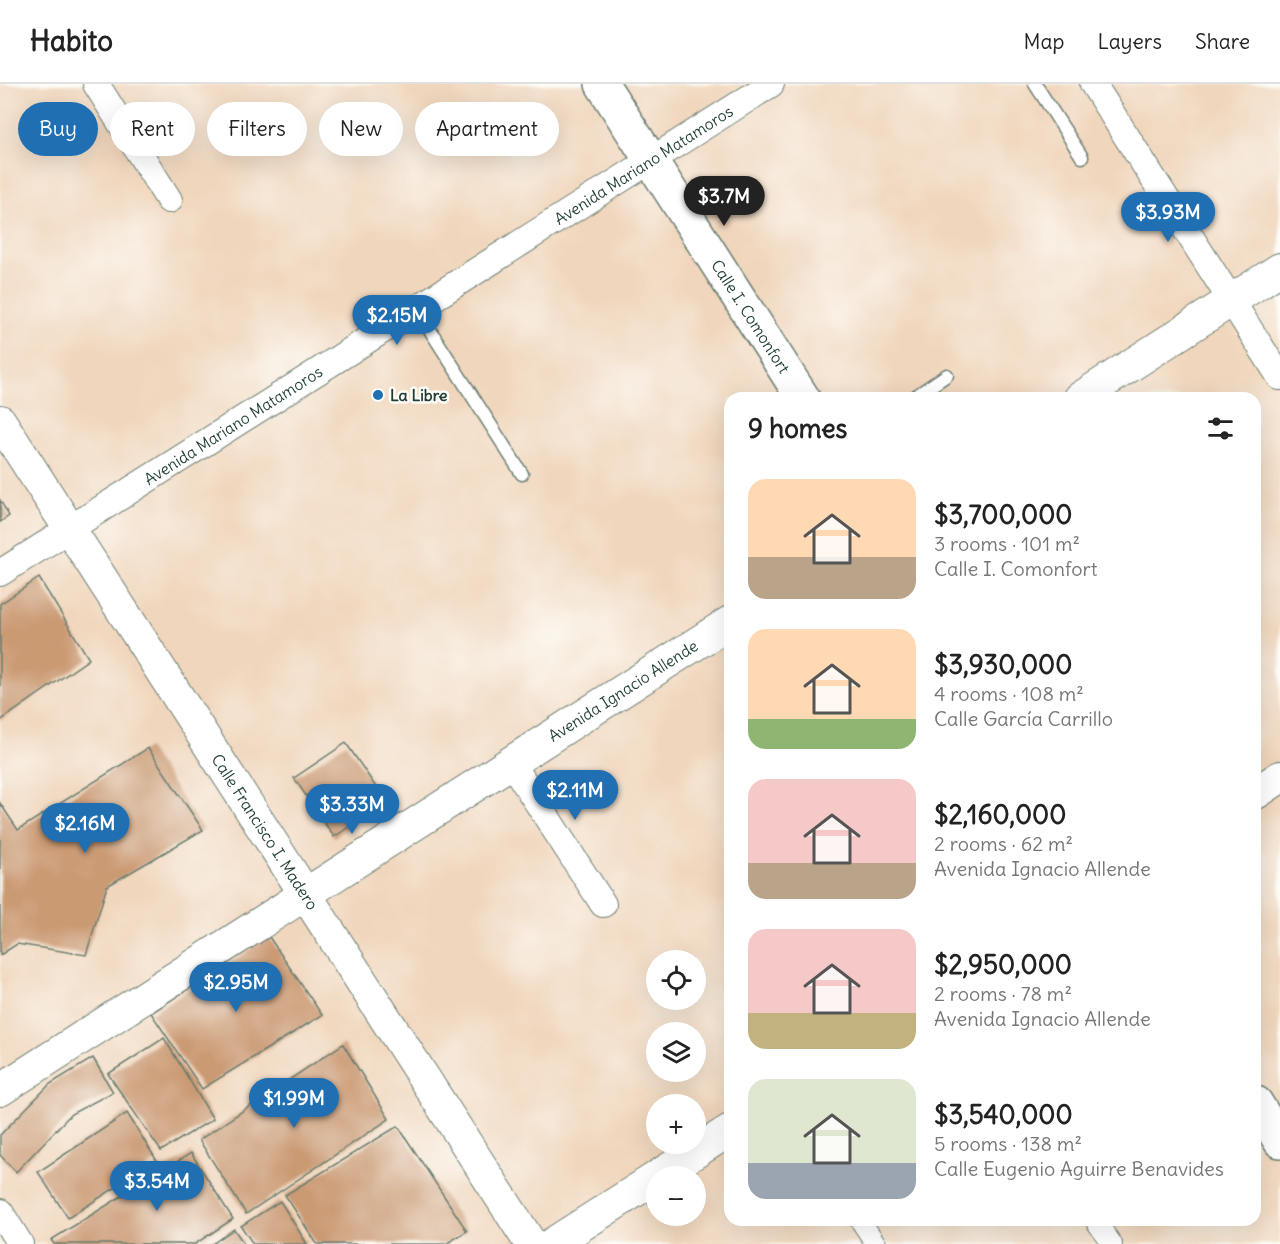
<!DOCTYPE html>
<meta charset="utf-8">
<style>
body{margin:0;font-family:Delius,sans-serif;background:#f6f6f6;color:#222;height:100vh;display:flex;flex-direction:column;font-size:22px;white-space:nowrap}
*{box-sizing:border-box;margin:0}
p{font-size:20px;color:#767676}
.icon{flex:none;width:33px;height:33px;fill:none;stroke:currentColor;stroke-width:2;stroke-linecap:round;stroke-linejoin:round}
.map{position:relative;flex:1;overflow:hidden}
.panel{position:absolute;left:724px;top:308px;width:537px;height:834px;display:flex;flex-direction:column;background:#fff;border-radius:18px;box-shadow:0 6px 24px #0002}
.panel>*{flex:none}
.hud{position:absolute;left:18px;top:18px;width:570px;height:54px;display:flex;gap:12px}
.controls{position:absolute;left:646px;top:866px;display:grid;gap:12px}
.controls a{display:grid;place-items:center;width:60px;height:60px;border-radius:50%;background:#fff;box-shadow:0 6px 24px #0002;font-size:30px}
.price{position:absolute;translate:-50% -51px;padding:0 14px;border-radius:21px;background:#1f6fb2;color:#fff;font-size:20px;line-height:39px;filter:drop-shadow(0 2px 3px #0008)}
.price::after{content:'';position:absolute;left:50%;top:36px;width:18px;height:14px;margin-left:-9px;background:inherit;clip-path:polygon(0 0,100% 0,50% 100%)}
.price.selected{background:#222;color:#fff}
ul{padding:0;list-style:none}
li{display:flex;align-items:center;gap:18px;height:150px;padding:0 24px}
li span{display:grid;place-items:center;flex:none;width:168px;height:120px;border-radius:18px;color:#555}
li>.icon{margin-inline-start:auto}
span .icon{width:72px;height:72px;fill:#fffc;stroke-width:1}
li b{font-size:26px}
h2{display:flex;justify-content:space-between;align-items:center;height:72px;padding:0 24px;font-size:26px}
.pill{padding:0 21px;border-radius:27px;background:#fff;box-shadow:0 6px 24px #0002;font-size:21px;line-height:54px}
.pill.selected{background:#1f6fb2;color:#fff}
header{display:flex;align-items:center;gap:36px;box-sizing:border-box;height:84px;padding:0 30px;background:#fff;border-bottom:2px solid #e0e0e0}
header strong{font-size:28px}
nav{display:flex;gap:33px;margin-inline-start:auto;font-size:21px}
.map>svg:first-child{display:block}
.built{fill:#f0d6bc;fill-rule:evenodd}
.building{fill:#ca9a73}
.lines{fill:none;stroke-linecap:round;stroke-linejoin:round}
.service-casing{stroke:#6a7c6f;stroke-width:15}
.pedestrian-casing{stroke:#6a7c6f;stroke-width:22}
.minor-casing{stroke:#6a7c6f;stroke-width:28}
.tertiary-casing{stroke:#6a7c6f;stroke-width:34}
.secondary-casing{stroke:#6a7c6f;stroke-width:36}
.service{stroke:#fff;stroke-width:12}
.pedestrian{stroke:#fff;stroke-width:20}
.minor{stroke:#fff;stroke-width:26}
.tertiary{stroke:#fff;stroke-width:32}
.secondary{stroke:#fff;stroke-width:33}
.poi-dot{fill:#1f6fb2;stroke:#fdfcf7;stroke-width:2}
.labels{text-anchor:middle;stroke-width:5;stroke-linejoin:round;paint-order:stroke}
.street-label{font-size:16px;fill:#1f3d34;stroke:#fdfcf7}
.poi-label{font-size:16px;font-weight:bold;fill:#1f3d34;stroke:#fdfcf7;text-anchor:start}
</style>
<header>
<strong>Habito</strong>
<nav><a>Map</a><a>Layers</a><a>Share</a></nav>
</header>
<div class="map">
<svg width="1280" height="1160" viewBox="0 0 1280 1160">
<rect width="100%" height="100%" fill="#fdfcf7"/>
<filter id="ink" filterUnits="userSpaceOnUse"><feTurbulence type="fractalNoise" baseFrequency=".0167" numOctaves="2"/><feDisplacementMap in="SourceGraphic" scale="12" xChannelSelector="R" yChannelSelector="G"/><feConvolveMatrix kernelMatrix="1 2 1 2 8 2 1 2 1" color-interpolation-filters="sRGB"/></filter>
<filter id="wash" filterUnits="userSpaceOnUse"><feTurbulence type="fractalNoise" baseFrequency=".008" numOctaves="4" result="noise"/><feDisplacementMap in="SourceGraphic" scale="24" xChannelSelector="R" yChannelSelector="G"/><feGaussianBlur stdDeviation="1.35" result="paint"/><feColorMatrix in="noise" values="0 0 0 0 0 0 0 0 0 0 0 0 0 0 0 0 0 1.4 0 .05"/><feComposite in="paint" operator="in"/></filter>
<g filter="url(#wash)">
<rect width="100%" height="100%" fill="#f4f0dc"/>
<path class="built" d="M 0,0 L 1280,0 L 1280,1160 L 0,1160 ZM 730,314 L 1256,314 L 1256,1136 L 730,1136 ZM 657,876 L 696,876 L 696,915 L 657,915 ZM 657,948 L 696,948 L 696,987 L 657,987 ZM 657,1020 L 696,1020 L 696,1059 L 657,1059 ZM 657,1092 L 696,1092 L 696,1131 L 657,1131 Z"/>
<g id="blocks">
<g class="building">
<path d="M 0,416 L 9,432 L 0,438 Z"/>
<path d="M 39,494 L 89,575 L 0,637 L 0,520 Z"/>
<path d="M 346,659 L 386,718 L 334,753 L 294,694 Z"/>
<path d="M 148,664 L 203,746 L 107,802 L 86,871 L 17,860 L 0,871 L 0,719 L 18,746 Z"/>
<path d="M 269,853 L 322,931 L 202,1005 L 151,929 Z"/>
<path d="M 164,954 L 213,1035 L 161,1067 L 108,990 Z"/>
<path d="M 343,960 L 389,1035 L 246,1130 L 199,1056 Z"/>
<path d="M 93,974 L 113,1008 L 71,1030 L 16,1088 L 0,1071 L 0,1051 L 50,1000 Z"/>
<path d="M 127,1029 L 157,1077 L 68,1134 L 38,1088 Z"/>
<path d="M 398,1042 L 467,1147 L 446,1160 L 317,1160 L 285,1111 Z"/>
<path d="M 191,1069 L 233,1135 L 195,1160 L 54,1160 L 51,1156 Z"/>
<path d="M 280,1117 L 307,1160 L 253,1160 L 241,1142 Z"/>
<path d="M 234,1145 L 244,1160 L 212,1160 Z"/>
</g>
</g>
</g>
<g filter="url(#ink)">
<use href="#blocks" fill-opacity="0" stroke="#6a7c6f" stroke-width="1.5"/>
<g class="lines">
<g class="service-casing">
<g id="service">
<path d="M 1035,0 L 1082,73"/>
<path d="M 416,224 L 522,390"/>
<path d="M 913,314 L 947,291"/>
</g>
</g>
<g class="pedestrian-casing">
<g id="pedestrian">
<path d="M 860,1136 L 876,1160"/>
<path d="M 1095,1136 L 1112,1160"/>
</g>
</g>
<g class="minor-casing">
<g id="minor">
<path d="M 96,0 L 169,116"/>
<path d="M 1093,0 L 1280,293"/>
<path id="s1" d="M 0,489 L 771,0"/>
<path d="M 511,678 L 603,820"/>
<path d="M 0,1128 L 20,1160"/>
</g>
</g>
<g class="tertiary-casing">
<g id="tertiary">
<path d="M 1080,314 L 1280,185"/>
<path id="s2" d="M 0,337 L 531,1160"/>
<path d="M 1256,709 L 1280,693"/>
<path id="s3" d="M 0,1006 L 730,538"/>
<path d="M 658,1092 L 730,1046"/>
<path d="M 552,1160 L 657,1093"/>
</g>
</g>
<g class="secondary-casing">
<g id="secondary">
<path id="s4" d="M 602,0 L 803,314"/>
<path d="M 1256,1019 L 1280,1057"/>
</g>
</g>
<use href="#service" class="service"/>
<use href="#pedestrian" class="pedestrian"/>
<use href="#minor" class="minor"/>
<use href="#tertiary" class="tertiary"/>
<use href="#secondary" class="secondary"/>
</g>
</g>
<circle class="poi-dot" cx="378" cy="311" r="6"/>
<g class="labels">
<g class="street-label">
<text dy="6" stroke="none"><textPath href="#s1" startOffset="762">Avenida Mariano Matamoros</textPath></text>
<text dy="6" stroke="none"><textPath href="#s4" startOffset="276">Calle I. Comonfort</textPath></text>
<text dy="6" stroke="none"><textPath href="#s1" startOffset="276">Avenida Mariano Matamoros</textPath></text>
<text dy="6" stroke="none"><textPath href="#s3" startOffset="740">Avenida Ignacio Allende</textPath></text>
<text dy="6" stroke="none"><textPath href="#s2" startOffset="489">Calle Francisco I. Madero</textPath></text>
</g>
<g class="poi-label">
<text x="390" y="317">La Libre</text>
</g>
</g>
</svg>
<div class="controls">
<a><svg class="icon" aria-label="locate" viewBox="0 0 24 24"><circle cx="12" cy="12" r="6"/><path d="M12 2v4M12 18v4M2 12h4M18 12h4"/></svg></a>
<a><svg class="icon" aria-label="layers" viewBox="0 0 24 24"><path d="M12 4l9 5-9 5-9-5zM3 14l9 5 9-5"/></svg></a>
<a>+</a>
<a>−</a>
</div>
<b class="price selected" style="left:724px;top:143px">$3.7M</b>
<b class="price" style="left:1168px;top:159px">$3.93M</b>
<b class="price" style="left:397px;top:262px">$2.15M</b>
<b class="price" style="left:575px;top:737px">$2.11M</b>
<b class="price" style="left:352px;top:751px">$3.33M</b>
<b class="price" style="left:85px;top:770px">$2.16M</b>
<b class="price" style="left:236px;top:929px">$2.95M</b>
<b class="price" style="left:294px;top:1045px">$1.99M</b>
<b class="price" style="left:157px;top:1128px">$3.54M</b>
<div class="hud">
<a class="pill selected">Buy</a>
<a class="pill">Rent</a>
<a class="pill">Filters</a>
<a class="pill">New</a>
<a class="pill">Apartment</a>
</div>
<section class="panel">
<h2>9 homes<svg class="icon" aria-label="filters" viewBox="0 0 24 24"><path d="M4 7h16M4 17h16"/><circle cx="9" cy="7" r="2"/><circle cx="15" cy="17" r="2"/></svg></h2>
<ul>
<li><span style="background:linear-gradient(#ffd9b3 65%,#b9a48a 0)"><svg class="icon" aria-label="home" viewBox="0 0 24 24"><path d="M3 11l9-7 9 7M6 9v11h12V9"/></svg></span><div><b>$3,700,000</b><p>3 rooms · 101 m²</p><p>Calle I. Comonfort</p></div></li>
<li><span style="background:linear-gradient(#ffd9b3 75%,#8fb573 0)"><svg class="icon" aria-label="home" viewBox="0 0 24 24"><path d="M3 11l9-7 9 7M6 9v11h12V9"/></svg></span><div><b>$3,930,000</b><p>4 rooms · 108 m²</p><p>Calle García Carrillo</p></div></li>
<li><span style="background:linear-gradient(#f6c9c9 70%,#b9a48a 0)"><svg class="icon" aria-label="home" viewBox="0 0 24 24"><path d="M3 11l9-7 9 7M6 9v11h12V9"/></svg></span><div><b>$2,160,000</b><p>2 rooms · 62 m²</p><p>Avenida Ignacio Allende</p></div></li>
<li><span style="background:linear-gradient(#f6c9c9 70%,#c2b280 0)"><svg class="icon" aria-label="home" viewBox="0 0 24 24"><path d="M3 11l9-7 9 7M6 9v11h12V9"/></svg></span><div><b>$2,950,000</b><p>2 rooms · 78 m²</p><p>Avenida Ignacio Allende</p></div></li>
<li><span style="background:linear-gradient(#dfe7d0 70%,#9aa5b1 0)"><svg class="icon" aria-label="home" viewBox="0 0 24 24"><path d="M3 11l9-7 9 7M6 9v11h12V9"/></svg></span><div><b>$3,540,000</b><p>5 rooms · 138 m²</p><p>Calle Eugenio Aguirre Benavides</p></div></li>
</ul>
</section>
</div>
